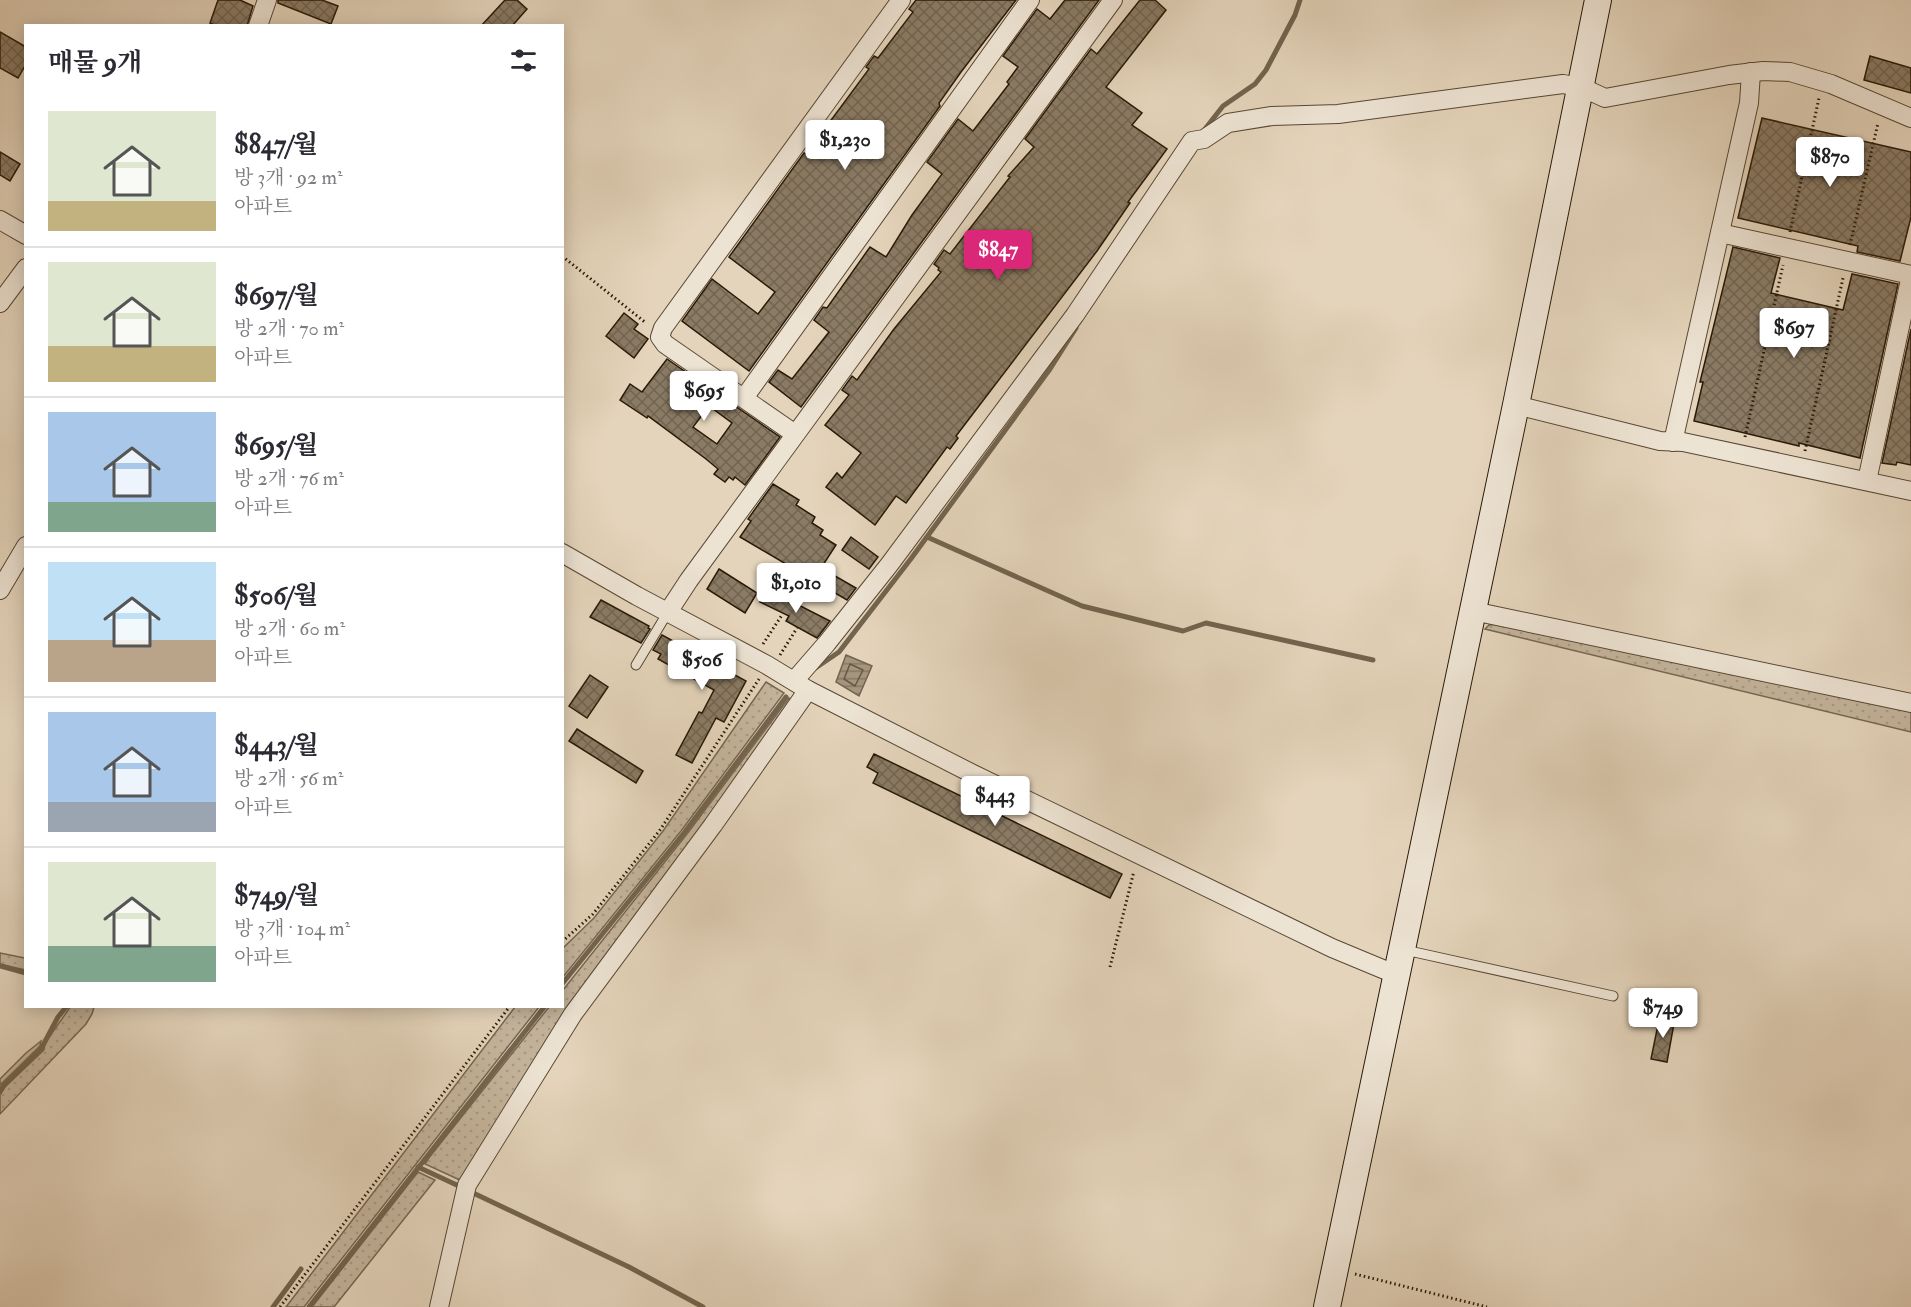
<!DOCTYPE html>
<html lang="ko">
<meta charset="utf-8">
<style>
body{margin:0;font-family:"IM FELL Double Pica","Noto Serif KR",serif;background:#f7f7f7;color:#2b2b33;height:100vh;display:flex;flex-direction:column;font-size:22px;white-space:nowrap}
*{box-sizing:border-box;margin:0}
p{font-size:20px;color:#7c7c81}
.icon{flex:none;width:33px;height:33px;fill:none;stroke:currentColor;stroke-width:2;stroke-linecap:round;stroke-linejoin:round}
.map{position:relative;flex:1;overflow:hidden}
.drawer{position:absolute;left:24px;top:24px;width:540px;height:984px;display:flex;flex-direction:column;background:#fff;border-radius:0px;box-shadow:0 3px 15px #0003}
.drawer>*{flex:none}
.price{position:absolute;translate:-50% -51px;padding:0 14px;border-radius:6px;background:#fff;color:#222;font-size:20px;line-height:39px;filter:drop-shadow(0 2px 3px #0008)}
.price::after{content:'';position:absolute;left:50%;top:36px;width:18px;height:14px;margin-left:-9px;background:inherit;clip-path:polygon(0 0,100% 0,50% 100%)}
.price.current{background:#db2777;color:#fff}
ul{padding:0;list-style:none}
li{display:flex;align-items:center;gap:18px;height:150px;padding:0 24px}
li+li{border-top:2px solid #e1e1e2}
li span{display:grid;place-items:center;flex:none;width:168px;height:120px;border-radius:0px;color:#555}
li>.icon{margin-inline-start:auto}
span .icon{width:72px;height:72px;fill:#fffc;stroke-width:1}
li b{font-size:26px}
h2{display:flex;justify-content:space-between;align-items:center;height:72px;padding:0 24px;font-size:26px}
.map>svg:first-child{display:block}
.grass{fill:url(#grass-dots);stroke:#766752;stroke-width:1.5}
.water{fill:url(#water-rules);stroke:#73644e;stroke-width:1.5}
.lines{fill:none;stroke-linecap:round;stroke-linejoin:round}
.shore{stroke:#665842;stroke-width:1.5}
.stream{stroke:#73644e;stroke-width:5}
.building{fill:url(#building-cross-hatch);stroke:#291a07;stroke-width:1.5;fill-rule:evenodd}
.lane-casing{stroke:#584834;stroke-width:11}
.street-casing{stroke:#584834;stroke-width:20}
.secondary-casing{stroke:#291a07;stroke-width:28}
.path{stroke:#291a07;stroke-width:3;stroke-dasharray:1.5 3;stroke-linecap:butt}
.lane{stroke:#ede3d3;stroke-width:9}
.street{stroke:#ede3d3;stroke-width:18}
.secondary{stroke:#ede3d3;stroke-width:26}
</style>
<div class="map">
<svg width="1911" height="1307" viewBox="0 0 1911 1307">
<defs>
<pattern id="grass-dots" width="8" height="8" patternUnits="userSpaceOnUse" patternTransform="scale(1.5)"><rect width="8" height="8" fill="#c4b49c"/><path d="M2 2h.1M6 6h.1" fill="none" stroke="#a89a85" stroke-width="1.8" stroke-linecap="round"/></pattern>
<pattern id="water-rules" width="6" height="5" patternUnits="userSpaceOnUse" patternTransform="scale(1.5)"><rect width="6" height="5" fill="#a4957e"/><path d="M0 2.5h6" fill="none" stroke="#867965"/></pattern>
<pattern id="building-cross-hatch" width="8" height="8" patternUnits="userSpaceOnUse" patternTransform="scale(1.5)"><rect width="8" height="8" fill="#8a7b65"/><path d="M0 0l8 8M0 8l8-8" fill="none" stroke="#716451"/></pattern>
</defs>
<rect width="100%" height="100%" fill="#e4d4bb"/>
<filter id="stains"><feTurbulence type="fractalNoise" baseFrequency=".00333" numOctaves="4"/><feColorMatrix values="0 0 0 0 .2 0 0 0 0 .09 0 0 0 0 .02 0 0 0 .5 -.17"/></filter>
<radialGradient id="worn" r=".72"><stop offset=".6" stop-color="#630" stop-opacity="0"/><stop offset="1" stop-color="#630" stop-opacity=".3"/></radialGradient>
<g class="grass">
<path d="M 1499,624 L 1911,711 L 1911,732 L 1485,629 L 1489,625 Z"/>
<path d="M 766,682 L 784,693 L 681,831 L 563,977 L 563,948 L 594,918 L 663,831 Z"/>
<path d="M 789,698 L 793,701 L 462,1181 L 425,1164 L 428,1159 L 549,1007 L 562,1006 L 563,990 L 687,834 Z"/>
<path d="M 0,953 L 25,958 L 25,970 L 0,964 Z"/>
<path d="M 71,1006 L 94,1007 L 92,1014 L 86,1024 L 0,1114 L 0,1095 L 5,1087 L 44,1050 L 45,1043 Z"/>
<path d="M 515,1007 L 539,1007 L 304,1307 L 286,1307 Z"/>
<path d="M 41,1041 L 40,1046 L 0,1085 L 0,1079 L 26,1053 Z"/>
<path d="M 418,1172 L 435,1180 L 334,1307 L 312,1307 Z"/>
</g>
<path class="water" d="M 846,655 L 872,666 L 859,696 L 836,682 Z"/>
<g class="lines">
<path class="shore" d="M 850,664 L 863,670 L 855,686 L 844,679 Z"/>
<g class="stream">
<path d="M 1205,129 L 1223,106 L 1255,84 L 1266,70 L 1295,15 L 1300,0"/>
<path d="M 927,537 L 1082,606 L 1183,631 L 1206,623 L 1373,660"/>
<path d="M 814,669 L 839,652 L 910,560 L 1050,369 L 1076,328"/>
<path d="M 0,966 L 26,973"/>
<path d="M 562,984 L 684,833 L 786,697"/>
<path d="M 0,1091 L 4,1085 L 41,1049 L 58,1017 L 67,1006"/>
<path d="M 418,1167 L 461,1187"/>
<path d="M 469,1191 L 629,1267 L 703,1307"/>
<path d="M 273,1307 L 301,1269"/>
<path d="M 309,1307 L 545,1006"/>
</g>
</g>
<g class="building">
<path d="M 218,0 L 240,0 L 253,6 L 247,26 L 217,26 L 210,23 Z"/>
<path d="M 278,0 L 322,0 L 338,6 L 331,24 L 278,3 Z"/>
<path d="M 505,0 L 517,0 L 527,9 L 512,26 L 481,26 Z"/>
<path d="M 916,0 L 1016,0 L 961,72 L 939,103 L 940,106 L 749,371 L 682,321 L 712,279 L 758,314 L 775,292 L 729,257 L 804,153 L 806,154 L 869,69 L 866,67 L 874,56 L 878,58 L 913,12 L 909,9 Z"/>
<path d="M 1065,0 L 1099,0 L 801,407 L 769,382 L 778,370 L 792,379 L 829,332 L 814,320 L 823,307 L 827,308 L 870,247 L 886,257 L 912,215 L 942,174 L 927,162 L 958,119 L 973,131 L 1009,84 L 1007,82 L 1018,67 L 1003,56 L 1037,9 L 1050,19 Z"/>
<path d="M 1140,0 L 1155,0 L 1166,10 L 1106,87 L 1142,113 L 1132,125 L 1167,149 L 1128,202 L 1130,203 L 1097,251 L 956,436 L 958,438 L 950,449 L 947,447 L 906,503 L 896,496 L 875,525 L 826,487 L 837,473 L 842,478 L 861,453 L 825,425 L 849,395 L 842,390 L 852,376 L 857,380 L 894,329 L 941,272 L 938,270 L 939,268 L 934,264 L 944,250 L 950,254 L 1010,177 L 1008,176 L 1034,147 L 1025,139 L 1091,49 L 1097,54 Z"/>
<path d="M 0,32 L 26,47 L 26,64 L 18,78 L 0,68 Z"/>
<path d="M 1870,56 L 1911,68 L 1911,93 L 1864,80 Z"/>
<path d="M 1762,118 L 1911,152 L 1911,217 L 1900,261 L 1857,252 L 1858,246 L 1738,218 Z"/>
<path d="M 0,152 L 20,164 L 10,181 L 0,175 Z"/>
<path d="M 1733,247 L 1780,258 L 1771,293 L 1843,310 L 1852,274 L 1898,284 L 1860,458 L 1799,443 L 1799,446 L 1694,421 L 1703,382 L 1700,382 Z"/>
<path d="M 624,313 L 638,324 L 634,329 L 648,339 L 634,358 L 606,336 Z"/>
<path d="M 1911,329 L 1911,465 L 1897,462 L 1896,465 L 1882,463 Z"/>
<path d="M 667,359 L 780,437 L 745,485 L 735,477 L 733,480 L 729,477 L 725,482 L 714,474 L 718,469 L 706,459 L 648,416 L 647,418 L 620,400 L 630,384 L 642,392 ZM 709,406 L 732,423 L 717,444 L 693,427 Z"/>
<path d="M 773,484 L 799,500 L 796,505 L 815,517 L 812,523 L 823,530 L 820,535 L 836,545 L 821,568 L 856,588 L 847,600 L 740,537 L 751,521 L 748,519 Z"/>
<path d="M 851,537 L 878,557 L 869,569 L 842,550 Z"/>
<path d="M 719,569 L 757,593 L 745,613 L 707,589 Z"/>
<path d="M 767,589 L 830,621 L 817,638 L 786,621 L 789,616 L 760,602 Z"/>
<path d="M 601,600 L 649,626 L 648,628 L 650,629 L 641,643 L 590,617 Z"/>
<path d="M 662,635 L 746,681 L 724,722 L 716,718 L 692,763 L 676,755 L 699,712 L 702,713 L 714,690 L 658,659 L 661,654 L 653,650 Z"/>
<path d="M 590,675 L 608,687 L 587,718 L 569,706 Z"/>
<path d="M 577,729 L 643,771 L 636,783 L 569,741 Z"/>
<path d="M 874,754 L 1122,874 L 1110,898 L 873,783 L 878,773 L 867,767 Z"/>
<path d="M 1660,1015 L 1675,1018 L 1667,1062 L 1651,1059 Z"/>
</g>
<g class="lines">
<g class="lane-casing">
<g id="lane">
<path d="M 636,665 L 668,612"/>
<path d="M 1405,950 L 1613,996"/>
</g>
</g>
<g class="street-casing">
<g id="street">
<path d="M 258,26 L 267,0"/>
<path d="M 0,220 L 26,235"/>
<path d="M 1720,233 L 1911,275"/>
<path d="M 0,303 L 26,268"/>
<path d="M 744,398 L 1030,0"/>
<path d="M 1516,405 L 1660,441 L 1683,442 L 1911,491"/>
<path d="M 795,434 L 665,344 L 660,337 L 663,328 L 901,0"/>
<path d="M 1673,442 L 1749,103 L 1751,72"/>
<path d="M 1867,481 L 1911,275"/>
<path d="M 562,553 L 637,596 L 767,665 L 808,690 L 973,774 L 1332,948 L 1397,975"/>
<path d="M 0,590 L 26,546"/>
<path d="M 1473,611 L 1911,703"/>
<path d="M 668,612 L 689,580 L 1113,0"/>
<path d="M 794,681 L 827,643 L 889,565 L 1075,315 L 1192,141 L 1204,139 L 1228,123 L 1272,116 L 1338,114 L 1563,84 L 1581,87 L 1605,98 L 1729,75 L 1763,71 L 1790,72 L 1831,84 L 1911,118"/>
<path d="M 439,1307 L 467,1185 L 573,1014 L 713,825 L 808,690"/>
</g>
</g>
<g class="secondary-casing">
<path id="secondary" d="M 1327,1307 L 1516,405 L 1598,0"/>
</g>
<g class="path">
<path d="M 1790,232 L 1819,98"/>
<path d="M 1850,245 L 1878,123"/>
<path d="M 562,256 L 646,323"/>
<path d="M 1745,437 L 1783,265"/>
<path d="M 1805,451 L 1843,278"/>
<path d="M 763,644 L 782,615"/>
<path d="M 780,655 L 797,628"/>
<path d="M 562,942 L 593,914 L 660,830 L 759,679"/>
<path d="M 1110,967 L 1134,871"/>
<path d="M 1355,1274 L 1487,1307"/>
<path d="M 280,1307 L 510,1006"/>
</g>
<use href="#lane" class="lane"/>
<use href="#street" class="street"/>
<use href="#secondary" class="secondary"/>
</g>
<rect width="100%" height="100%" filter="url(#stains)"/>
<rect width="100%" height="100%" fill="url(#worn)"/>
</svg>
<b class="price" style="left:845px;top:171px">$1,230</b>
<b class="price" style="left:1830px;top:188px">$870</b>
<b class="price current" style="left:998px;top:281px">$847</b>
<b class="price" style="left:1794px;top:359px">$697</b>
<b class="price" style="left:704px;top:422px">$695</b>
<b class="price" style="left:796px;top:614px">$1,010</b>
<b class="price" style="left:702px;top:691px">$506</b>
<b class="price" style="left:995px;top:827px">$443</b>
<b class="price" style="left:1663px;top:1039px">$749</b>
<section class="drawer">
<h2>매물 9개<svg class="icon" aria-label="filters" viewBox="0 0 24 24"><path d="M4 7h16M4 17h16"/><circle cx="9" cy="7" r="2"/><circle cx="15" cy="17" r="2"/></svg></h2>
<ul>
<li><span style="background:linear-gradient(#dfe7d0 75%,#c2b280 0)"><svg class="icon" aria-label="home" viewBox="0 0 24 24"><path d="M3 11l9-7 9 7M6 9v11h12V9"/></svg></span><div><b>$847/월</b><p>방 3개 · 92 m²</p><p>아파트</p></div></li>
<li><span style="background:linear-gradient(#dfe7d0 70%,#c2b280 0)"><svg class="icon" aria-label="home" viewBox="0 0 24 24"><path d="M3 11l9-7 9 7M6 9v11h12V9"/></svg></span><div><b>$697/월</b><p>방 2개 · 70 m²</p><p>아파트</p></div></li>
<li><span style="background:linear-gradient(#a9c7e8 75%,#7fa58c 0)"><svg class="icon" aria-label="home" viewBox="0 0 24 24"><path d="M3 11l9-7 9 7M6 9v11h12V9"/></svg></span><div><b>$695/월</b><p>방 2개 · 76 m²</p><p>아파트</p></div></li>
<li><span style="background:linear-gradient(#bfe0f5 65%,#b9a48a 0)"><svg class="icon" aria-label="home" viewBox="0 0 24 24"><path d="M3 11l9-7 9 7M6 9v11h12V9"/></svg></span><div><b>$506/월</b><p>방 2개 · 60 m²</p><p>아파트</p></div></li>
<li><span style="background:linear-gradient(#a9c7e8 75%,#9aa5b1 0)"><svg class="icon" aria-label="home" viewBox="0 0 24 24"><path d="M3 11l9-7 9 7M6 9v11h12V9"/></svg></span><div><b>$443/월</b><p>방 2개 · 56 m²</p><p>아파트</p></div></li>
<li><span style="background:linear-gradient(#dfe7d0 70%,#7fa58c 0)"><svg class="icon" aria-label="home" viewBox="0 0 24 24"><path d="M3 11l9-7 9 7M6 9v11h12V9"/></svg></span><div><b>$749/월</b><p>방 3개 · 104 m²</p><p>아파트</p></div></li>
</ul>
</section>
</div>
